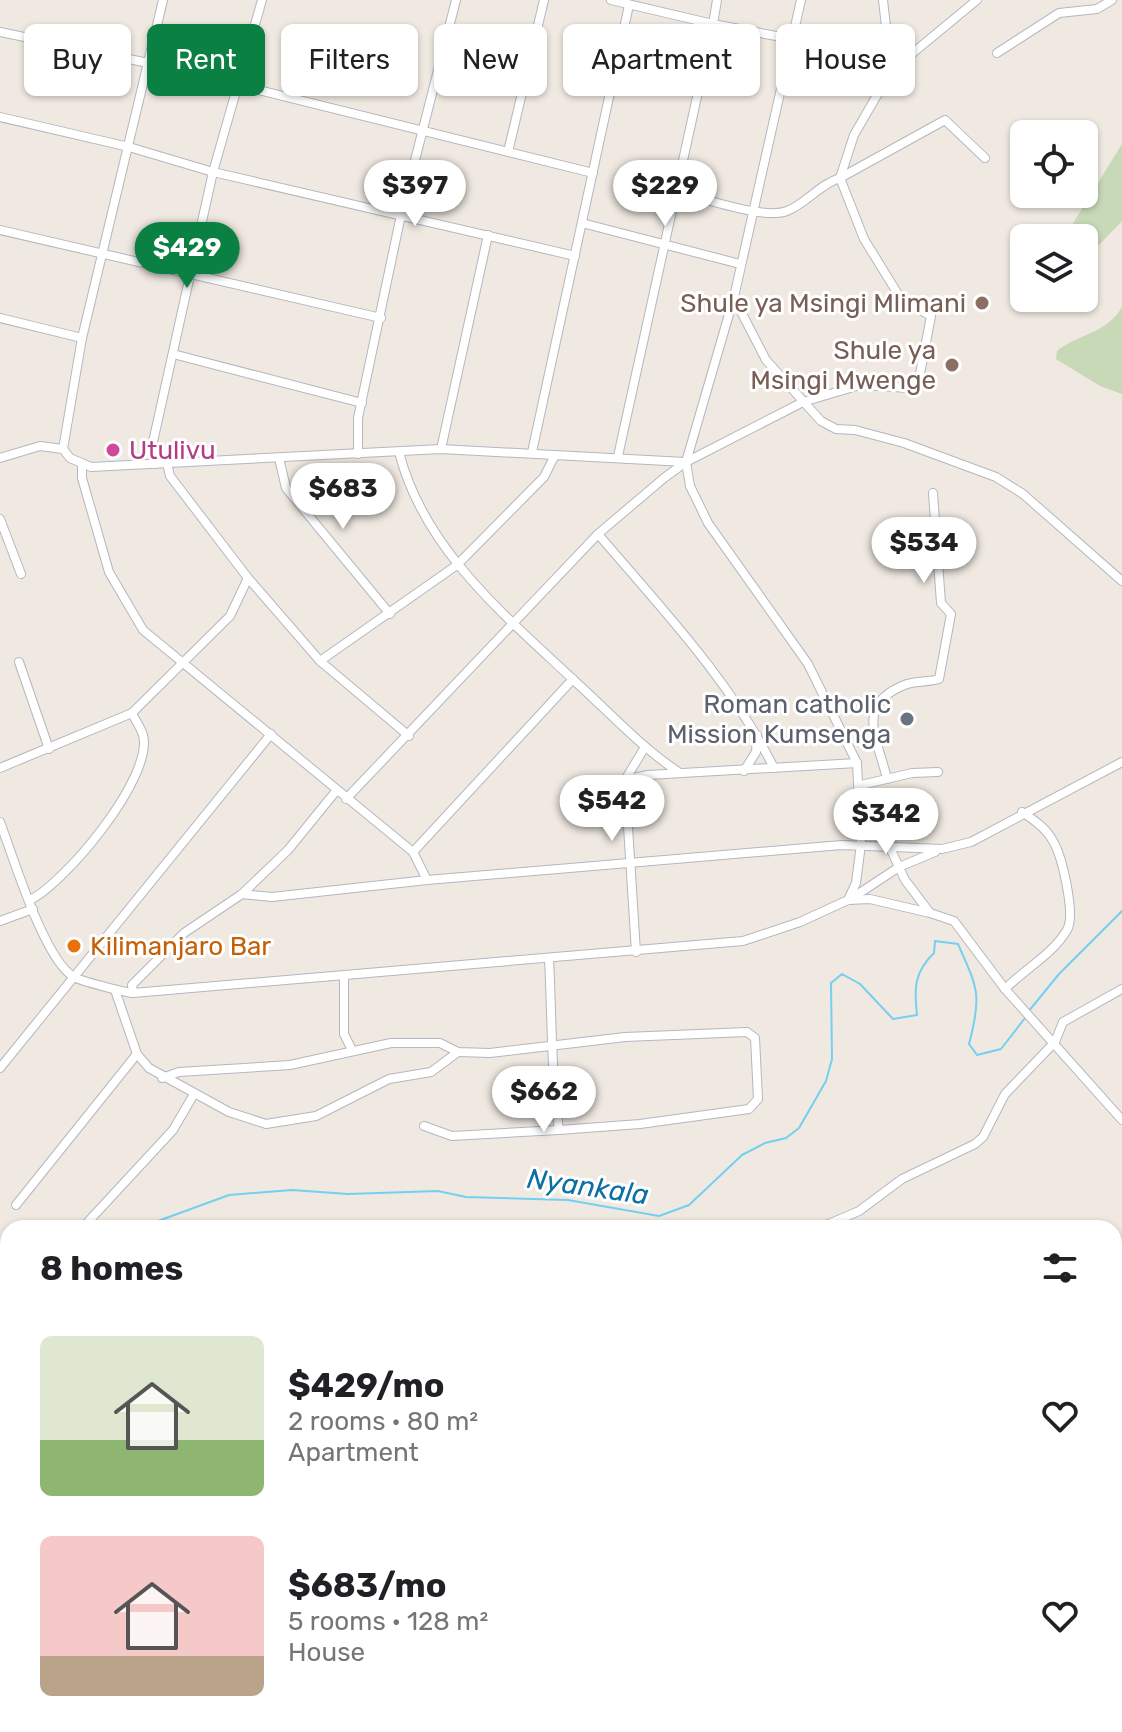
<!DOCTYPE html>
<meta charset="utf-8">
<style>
body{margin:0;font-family:Rubik,sans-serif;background:#f2f2f2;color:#202124;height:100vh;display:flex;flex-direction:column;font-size:30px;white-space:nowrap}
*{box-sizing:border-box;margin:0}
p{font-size:26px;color:#757577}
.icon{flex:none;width:44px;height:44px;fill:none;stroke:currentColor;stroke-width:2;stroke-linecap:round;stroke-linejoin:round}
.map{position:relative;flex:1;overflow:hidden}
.sheet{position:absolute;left:0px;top:1220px;width:1122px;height:512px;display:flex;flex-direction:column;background:#fff;border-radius:24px 24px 0 0;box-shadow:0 2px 6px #0004}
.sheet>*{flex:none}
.banner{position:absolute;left:24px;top:24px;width:1074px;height:72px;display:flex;gap:16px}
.tools{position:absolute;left:1010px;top:120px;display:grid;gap:16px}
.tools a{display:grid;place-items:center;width:88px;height:88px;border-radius:12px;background:#fff;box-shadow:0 2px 6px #0004;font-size:40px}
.price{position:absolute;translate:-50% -68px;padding:0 18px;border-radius:28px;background:#fff;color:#222;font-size:26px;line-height:52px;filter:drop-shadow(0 2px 4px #0008)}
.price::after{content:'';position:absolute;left:50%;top:48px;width:24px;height:18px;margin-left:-12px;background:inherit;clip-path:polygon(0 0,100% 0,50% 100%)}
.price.active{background:#0b8043;color:#fff}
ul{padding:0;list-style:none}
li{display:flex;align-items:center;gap:24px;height:200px;padding:0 40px}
li span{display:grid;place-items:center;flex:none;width:224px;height:160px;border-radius:12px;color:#555}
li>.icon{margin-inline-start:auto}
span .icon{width:96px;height:96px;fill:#fffc;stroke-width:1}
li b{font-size:34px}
h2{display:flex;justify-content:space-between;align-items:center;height:96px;padding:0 40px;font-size:34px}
.chip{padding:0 28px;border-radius:12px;background:#fff;box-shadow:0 2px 6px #0004;font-size:28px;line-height:72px}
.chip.active{background:#0b8043;color:#fff}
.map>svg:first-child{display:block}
.cemetery{fill:#c8d9b8}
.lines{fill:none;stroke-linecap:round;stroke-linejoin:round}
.stream{stroke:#75cff0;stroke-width:2}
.minor-casing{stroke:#b4b7c1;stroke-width:10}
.major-casing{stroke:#c9c9c9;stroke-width:12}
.minor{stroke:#fff;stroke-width:8}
.major{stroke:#f2d163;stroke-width:10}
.education-dot{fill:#8d6e63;stroke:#fff;stroke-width:3}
.hotel-dot{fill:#d1479c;stroke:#fff;stroke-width:3}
.worship-dot{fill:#6b7280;stroke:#fff;stroke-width:3}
.food-dot{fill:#e8710a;stroke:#fff;stroke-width:3}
.labels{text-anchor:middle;stroke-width:6;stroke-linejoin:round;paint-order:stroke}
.education-label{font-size:26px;fill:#785e54;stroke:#fff;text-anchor:end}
.hotel-label{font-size:26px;fill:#b23c85;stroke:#fff;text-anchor:start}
.worship-label{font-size:26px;fill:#5b616d;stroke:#fff;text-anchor:end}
.food-label{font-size:26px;fill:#c56008;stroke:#fff;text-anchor:start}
.water-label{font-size:28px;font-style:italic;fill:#0d6fa3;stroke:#fff}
</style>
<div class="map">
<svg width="1122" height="1732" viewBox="0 0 1122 1732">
<rect width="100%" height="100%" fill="#efe9e1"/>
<g class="cemetery">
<path d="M 1122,144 L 1122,221 L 1095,249 L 1084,251 L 1084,238 L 1068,238 L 1067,233 Z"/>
<path d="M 1122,307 L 1122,394 L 1100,386 L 1056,359 L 1057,351 C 1080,333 1106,334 1122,307 Z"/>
</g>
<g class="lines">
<g class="stream">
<path d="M 1028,1012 L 1059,974 L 1122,911"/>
<path d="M 139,1228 L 229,1195 L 292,1190 L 348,1194 L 438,1191 L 466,1197 L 568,1200 L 659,1216 L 689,1205 L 742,1155 L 765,1143 L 786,1138 L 799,1128 L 826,1081 L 832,1059 L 831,983 L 842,974 L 860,984 L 893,1019 L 917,1015 C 914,989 914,972 934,953 L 935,941 L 958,944 C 978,989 982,995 969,1044 L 977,1055 L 1001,1049 L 1025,1018"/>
<path d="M 0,1347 L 8,1345"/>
</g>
<g class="minor-casing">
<g id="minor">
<path d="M 611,0 L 713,24 L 717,0"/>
<path d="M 801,0 L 734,297 L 686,462 L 690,486 L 708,523 L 808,664 L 857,763 L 861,844 L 856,883 L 848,900"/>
<path d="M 883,0 L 891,71"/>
<path d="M 0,32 L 148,63"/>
<path d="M 997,53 L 1059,13 L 1097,9 L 1112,0"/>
<path d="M 238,85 L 593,173"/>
<path d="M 0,117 L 129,147 L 213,172 L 575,256"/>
<path d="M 508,152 L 544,0"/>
<path d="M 678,192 C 704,198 764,220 787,211 C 807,203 820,184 840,178 L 854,135 L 891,71 L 977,0"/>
<path d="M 582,223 L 740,264"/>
<path d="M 0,230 L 381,318"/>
<path d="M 734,298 L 766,360 L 821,421 L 836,429 L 855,430 L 904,443 L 996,477 L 1023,494 L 1122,581"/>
<path d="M 0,318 L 82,338"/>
<path d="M 173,354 L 362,403"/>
<path d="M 63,449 L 82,338 L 163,0"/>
<path d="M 441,449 L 488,235"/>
<path d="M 399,452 C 424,551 508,618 579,685 C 612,715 643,749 680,773"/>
<path d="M 532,452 L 629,5"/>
<path d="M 358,454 L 358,418 L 401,215 L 456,0"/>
<path d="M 618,456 L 713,24 L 792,39"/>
<path d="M 0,458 L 40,446 L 63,449 L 70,458 L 91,467 L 441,449 L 685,462"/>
<path d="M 279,458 L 286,488 L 390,614"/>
<path d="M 167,463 L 170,476 L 248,578 L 320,661 L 409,736"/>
<path d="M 155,464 L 153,442 L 213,172 L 262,0"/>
<path d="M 82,465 L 82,478 L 109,572 L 143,630 L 413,852 L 427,880"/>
<path d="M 0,519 L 21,574"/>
<path d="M 598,534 C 661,608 730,680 774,768"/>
<path d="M 320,661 L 457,565 L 544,477 L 555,455"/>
<path d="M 19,662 L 49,749"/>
<path d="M 0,768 L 132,713 L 230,616 L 248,578"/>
<path d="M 744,771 L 756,752 L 757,735"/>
<path d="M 887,779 C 878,739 853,704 907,684 C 917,681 929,682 939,679 L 951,614 L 941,603 L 933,493"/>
<path d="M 625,780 L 648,775 L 857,763"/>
<path d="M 861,785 L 912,773 L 938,772"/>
<path d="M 346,799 L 598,534 L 664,478 L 686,462 L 803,402 L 860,385 L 910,388 L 919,379 L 931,316 L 901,299 L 864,239 L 840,178 L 945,120 L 985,158"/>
<path d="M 0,822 C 13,856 44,960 74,977 C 80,981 124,992 133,993 L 743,941 L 800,922 L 848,900 L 870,899 L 930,913"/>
<path d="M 891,850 L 905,880 L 930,913 L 954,921 L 1005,989 L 1122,1120"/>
<path d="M 413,852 L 573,679"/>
<path d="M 242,894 L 272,897 L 427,880 L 842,845 L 942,849 L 971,842 L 1122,762"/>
<path d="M 30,900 C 65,883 154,777 143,735 C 141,728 135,720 132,713"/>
<path d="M 849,900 L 899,867 L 935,852"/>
<path d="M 0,921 L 33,909"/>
<path d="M 636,952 L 625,780 L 645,747"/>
<path d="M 344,976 L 344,1034 L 352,1050"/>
<path d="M 1005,989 C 1025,969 1053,954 1067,930 C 1076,915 1062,856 1053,841 C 1046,828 1034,820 1022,812"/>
<path d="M 115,990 L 137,1054 L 149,1068 L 229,1112 L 266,1124 L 316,1116 L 389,1079 L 431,1072 L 458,1052"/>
<path d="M 133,993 L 132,985 L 184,933 L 242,894 L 288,850 L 336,791"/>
<path d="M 0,1068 L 271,734"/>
<path d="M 162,1078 L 179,1072 L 290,1065 L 391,1043 L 440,1043 L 458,1052 L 490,1053 L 625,1037 L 747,1032 L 755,1038 L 758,1099 L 749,1109 L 640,1124 L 559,1130 C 551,1074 552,1016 549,959"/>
<path d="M 424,1126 L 452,1136 L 559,1130"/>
<path d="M 16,1205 L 137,1054"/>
<path d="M 86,1224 L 173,1130 L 194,1094"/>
<path d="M 819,1228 L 859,1211 L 902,1179 L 975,1144 L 983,1137 L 1005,1094 L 1055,1042 L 1063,1022 L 1122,989"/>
<path d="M 0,1626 L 8,1628"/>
<path d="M 341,1724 L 354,1732"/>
</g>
</g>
<g class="major-casing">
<path id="major" d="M 0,1721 L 7,1732"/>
</g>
<use href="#minor" class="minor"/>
<use href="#major" class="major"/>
</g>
<g class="education-dot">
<circle cx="982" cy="303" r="8"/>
<circle cx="952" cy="365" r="8"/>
</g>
<circle class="hotel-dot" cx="113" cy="450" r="8"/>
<circle class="worship-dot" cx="907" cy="719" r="8"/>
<circle class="food-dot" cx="74" cy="946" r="8"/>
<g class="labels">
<g class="education-label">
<text x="966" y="312">Shule ya Msingi Mlimani</text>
<text x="936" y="359">Shule ya<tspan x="936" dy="30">Msingi Mwenge</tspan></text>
</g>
<g class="hotel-label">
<text x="129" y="459">Utulivu</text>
</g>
<g class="worship-label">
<text x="891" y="713">Roman catholic<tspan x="891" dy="30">Mission Kumsenga</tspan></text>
</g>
<g class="food-label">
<text x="90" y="955">Kilimanjaro Bar</text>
</g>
<g class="water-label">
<text transform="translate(588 1186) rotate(8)" y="10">Nyankala</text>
</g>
</g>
</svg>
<div class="tools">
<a><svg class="icon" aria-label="locate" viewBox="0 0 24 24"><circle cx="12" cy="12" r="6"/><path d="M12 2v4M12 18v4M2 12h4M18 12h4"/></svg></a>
<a><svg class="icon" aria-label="layers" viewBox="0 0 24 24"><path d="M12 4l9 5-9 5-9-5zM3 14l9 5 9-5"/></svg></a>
</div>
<b class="price" style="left:415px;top:228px">$397</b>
<b class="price" style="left:665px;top:228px">$229</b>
<b class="price active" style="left:187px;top:290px">$429</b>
<b class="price" style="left:343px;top:531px">$683</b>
<b class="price" style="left:924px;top:585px">$534</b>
<b class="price" style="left:612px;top:843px">$542</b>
<b class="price" style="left:886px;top:856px">$342</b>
<b class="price" style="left:544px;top:1134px">$662</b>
<div class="banner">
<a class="chip">Buy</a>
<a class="chip active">Rent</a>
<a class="chip">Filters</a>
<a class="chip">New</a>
<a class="chip">Apartment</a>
<a class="chip">House</a>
</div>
<section class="sheet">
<h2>8 homes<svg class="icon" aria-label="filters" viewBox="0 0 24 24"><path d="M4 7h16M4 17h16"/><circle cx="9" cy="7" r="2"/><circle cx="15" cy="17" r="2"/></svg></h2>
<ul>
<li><span style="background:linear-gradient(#dfe7d0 65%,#8fb573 0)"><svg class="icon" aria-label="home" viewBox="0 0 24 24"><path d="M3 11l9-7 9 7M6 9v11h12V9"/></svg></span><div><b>$429/mo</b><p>2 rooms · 80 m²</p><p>Apartment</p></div><svg class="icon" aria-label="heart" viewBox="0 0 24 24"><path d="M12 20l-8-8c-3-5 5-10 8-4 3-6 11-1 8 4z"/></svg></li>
<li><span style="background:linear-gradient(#f6c9c9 75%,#b9a48a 0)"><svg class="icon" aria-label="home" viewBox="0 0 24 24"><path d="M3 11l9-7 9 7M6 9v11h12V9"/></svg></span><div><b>$683/mo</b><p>5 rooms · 128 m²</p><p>House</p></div><svg class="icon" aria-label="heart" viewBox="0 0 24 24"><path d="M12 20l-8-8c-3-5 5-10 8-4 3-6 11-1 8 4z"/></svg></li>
</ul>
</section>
</div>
